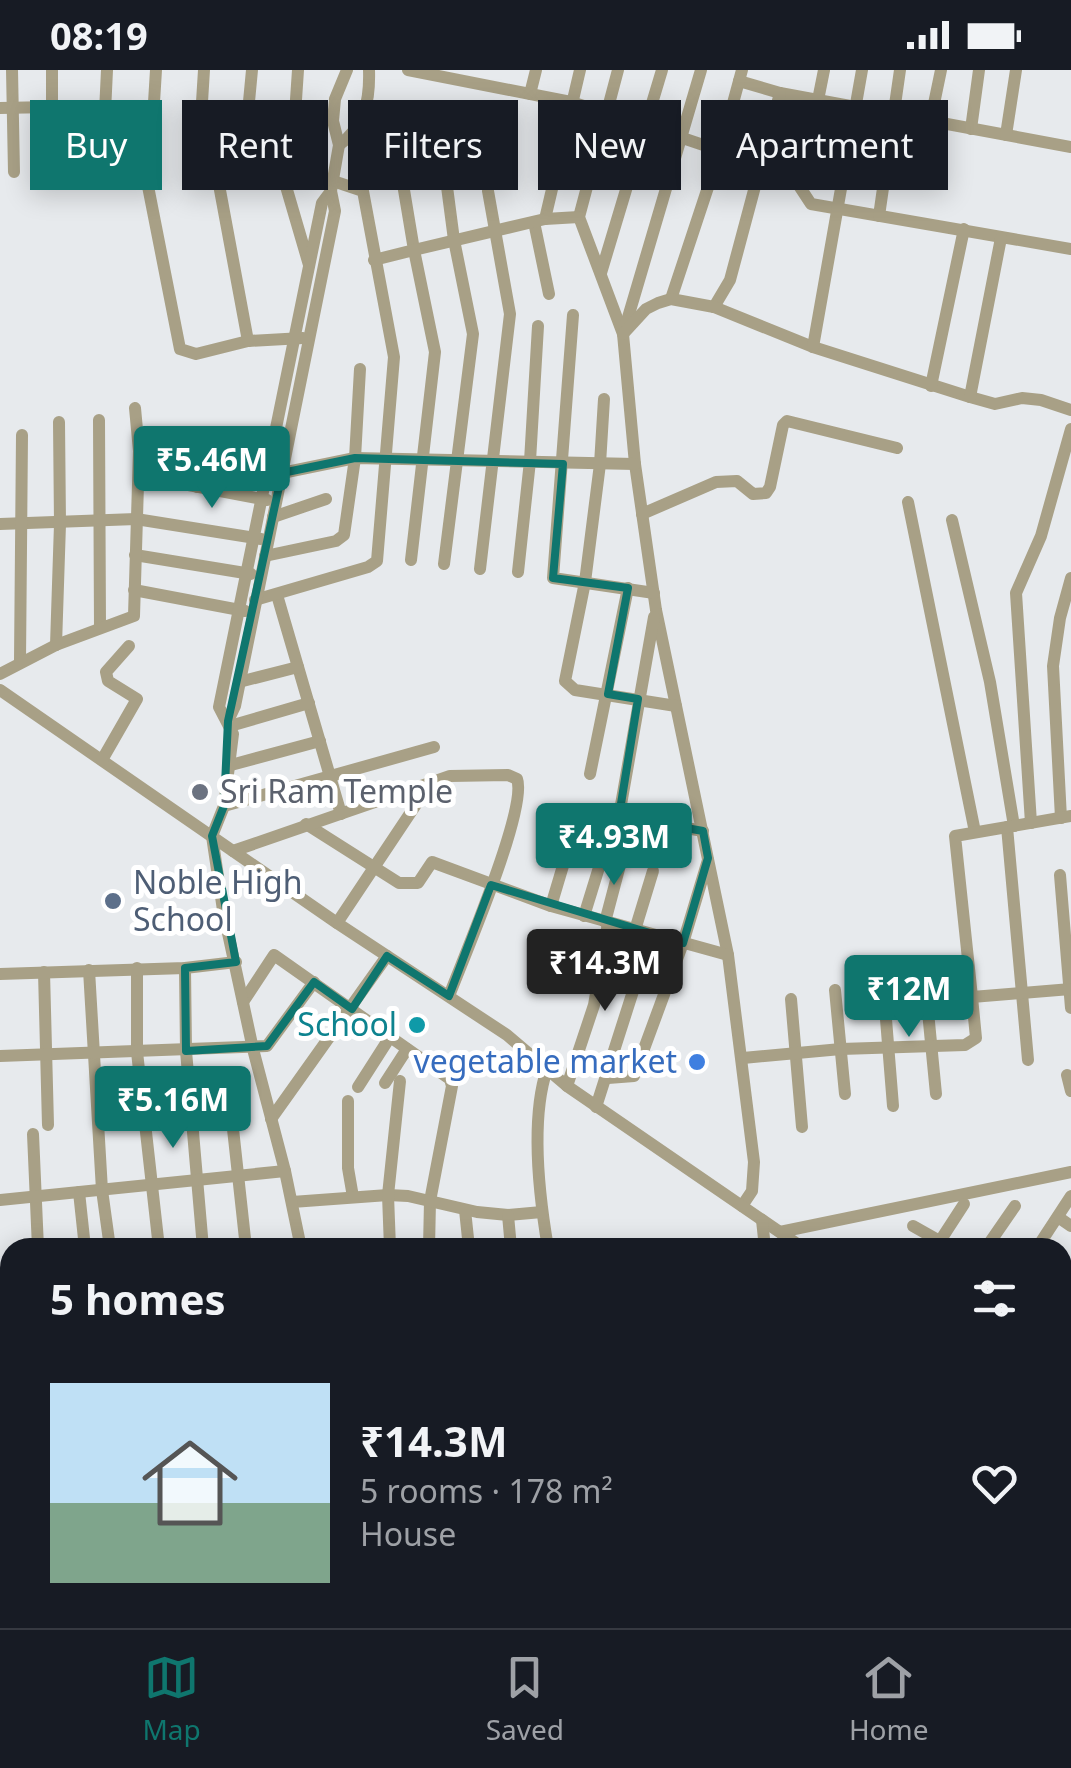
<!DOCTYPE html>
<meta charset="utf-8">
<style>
body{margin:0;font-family:"Noto Sans",sans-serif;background:#242831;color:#f1f3f6;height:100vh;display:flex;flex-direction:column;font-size:38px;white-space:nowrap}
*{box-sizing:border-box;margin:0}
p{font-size:32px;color:#9ea1a6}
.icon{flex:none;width:55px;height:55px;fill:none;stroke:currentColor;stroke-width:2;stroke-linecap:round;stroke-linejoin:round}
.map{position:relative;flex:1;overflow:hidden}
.sheet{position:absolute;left:0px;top:1168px;width:1072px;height:392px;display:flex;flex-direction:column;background:#171b24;border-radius:30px 30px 0 0;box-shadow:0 5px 25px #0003}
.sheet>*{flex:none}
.banner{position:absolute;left:30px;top:30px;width:1012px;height:90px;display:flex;gap:20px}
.price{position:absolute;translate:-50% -85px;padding:0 22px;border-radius:10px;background:#0f766e;color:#fff;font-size:32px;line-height:65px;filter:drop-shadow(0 2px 5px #0008)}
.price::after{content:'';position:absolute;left:50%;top:60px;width:30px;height:22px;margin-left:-15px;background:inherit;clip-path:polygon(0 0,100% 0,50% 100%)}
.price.selected{background:#222;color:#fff}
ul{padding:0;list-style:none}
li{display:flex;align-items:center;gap:30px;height:250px;padding:0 50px}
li+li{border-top:2px solid #363941}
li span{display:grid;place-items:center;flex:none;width:280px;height:200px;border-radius:0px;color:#555}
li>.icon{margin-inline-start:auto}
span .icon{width:120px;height:120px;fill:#fffc;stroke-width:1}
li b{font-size:42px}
h2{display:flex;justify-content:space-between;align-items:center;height:120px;padding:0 50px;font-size:42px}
.pill{padding:0 35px;border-radius:0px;background:#171b24;box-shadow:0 5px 25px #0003;font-size:35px;line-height:90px}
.pill.selected{background:#0f766e;color:#fff}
.status{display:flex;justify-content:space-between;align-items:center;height:70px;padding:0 50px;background:#171b24;direction:ltr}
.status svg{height:28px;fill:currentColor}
.menu{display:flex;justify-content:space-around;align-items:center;height:140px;border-top:2px solid #363941;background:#171b24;font-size:28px;color:#9ea1a6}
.menu a{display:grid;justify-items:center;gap:5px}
.menu .selected{color:#0f766e}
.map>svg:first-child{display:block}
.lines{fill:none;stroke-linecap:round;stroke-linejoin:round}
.minor{stroke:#a8a086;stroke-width:12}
.marked{fill:none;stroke:#0f766e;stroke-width:8;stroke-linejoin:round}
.worship-dot{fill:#6b7280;stroke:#fff;stroke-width:4}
.service-dot{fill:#5c6f8a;stroke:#fff;stroke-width:4}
.culture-dot{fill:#0f9aa8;stroke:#fff;stroke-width:4}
.shop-dot{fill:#3f7fe0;stroke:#fff;stroke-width:4}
.labels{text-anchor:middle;stroke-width:10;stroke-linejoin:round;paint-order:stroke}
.worship-label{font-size:32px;fill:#5b616d;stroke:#fff;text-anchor:start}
.service-label{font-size:32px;fill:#4e5e75;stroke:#fff;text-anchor:start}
.culture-label{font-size:32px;fill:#0d838f;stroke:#fff;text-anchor:end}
.shop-label{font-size:32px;fill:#366cbe;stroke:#fff;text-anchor:end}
</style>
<div class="status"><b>08:19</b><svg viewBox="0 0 49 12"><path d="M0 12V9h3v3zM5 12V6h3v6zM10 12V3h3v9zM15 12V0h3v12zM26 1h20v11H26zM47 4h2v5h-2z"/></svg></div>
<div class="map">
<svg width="1071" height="1558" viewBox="0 0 1071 1558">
<rect width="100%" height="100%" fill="#e7eaed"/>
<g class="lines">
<g class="minor">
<path d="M 12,0 L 14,102"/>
<path d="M 408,0 L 571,32 L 647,56 L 792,105 L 811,134 L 1071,179"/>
<path d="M 618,0 L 579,147 L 623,264 L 635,394 L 656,540 L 728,885 L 754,1092 L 752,1121 L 742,1136"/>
<path d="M 739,11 L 780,23 L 1071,77"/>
<path d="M 530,24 L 536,0"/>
<path d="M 818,30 L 824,0"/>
<path d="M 0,38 L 52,37 L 52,0"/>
<path d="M 930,53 L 941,0"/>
<path d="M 294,59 L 298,0"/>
<path d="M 971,59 L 979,0"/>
<path d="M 104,63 L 107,0"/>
<path d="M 246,63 L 252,0"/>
<path d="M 200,64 L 204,0"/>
<path d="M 1006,65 L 1016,0"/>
<path d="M 339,75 C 365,56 370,30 369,0"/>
<path d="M 151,81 L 156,0"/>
<path d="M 54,87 L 52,37 L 106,39"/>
<path d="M 145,101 L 180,279 L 196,284 L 248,271 L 303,268"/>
<path d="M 217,104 L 248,271"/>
<path d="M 285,113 L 309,195"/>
<path d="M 879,146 L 900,0"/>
<path d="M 545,149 L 580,0"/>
<path d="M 534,152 L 549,224"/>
<path d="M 374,190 L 414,180 L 401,102"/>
<path d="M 601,203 L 662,0"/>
<path d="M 671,229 L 720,81 L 742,0"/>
<path d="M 714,237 L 730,210 L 780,23"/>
<path d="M 573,245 L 553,508 L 654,523"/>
<path d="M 624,261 L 701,0"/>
<path d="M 623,264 L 646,239 L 658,233 L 671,229 L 714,237 L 813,277 L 970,327 L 995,334 L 1022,328 L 1041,330 L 1071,340"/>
<path d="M 813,277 L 862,0"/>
<path d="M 931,316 L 964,159"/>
<path d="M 970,327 L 1001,168"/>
<path d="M 604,329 L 600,394 L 585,512 L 565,611 L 575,620 L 676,636"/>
<path d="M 99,350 L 100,556"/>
<path d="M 164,369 L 207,377 L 197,417"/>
<path d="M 207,377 L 276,391"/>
<path d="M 282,403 L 355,388 L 635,394"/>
<path d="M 157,409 L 267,430"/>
<path d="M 908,432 L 975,762"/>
<path d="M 642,444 L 716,412 L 737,411 L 753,424 L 766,423 L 770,417 L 783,355 L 787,351 L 897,378"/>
<path d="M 273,447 L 326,429"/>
<path d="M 952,450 L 990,612 L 1014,756"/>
<path d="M 0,454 L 136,449 L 261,469"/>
<path d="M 135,485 L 251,504"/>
<path d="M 265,486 L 336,471 L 344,465 L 355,388 L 360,299"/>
<path d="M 411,490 L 435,282 L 414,180 L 545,149 L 579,147"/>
<path d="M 444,494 L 473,264 L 454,170 L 444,94"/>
<path d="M 480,499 L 510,244 L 488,121"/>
<path d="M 518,502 L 530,391 L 538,256"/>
<path d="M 134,520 L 245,541"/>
<path d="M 277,525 L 341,744"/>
<path d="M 255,530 L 368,497 L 377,491 L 394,287 L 363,121 L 333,111"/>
<path d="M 56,575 L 60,454 L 59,352"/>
<path d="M 20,591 L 22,365"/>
<path d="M 0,604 L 56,575 L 134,546 L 139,381 L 135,338"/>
<path d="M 239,612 L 298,597"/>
<path d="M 0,620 L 337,853 L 507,965 L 567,1016 L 803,1178"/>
<path d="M 228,651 L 235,636 L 335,141 L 331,121 L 339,75 L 333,51 L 335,29 L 347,0"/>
<path d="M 230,656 L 309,633"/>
<path d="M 102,690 L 137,629 L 108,611 L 106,602 L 129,576"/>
<path d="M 231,695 L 320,671"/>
<path d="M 590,704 L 628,518"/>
<path d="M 224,736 L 434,677"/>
<path d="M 586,740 L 703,761"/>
<path d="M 619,746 L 654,547"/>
<path d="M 1061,748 L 1053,596 L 1060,548 L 1071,508"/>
<path d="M 1031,753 L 1016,523 L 1041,466 L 1071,359"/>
<path d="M 306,754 L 399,813 L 418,813 L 432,792 L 551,836 L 728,885"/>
<path d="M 1007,757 L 1028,990"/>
<path d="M 233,781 L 450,706 L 508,705 L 517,709 C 528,738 463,889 449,926"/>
<path d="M 1060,805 L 1071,938"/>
<path d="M 551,836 L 571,769"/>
<path d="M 584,846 L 605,778"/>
<path d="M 605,852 L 624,780"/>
<path d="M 337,853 L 429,715"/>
<path d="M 635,860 L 653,801"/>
<path d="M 137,898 L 137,982 L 159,1178"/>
<path d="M 185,898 L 186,981 L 203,1178"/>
<path d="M 89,900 L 102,1120 L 110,1178"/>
<path d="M 44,902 L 48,1055"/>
<path d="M 0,904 L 185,898 L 236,892"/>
<path d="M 925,911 L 936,1024"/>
<path d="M 883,912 L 893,1036"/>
<path d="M 835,920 L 845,1024"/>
<path d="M 972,927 L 955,766 L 1071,746"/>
<path d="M 791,929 L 802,1057"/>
<path d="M 243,932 L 274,885 L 450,1009 L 452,1016 L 430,1131 L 429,1178"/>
<path d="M 0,986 L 267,976 L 314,912"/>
<path d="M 743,988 L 841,979 L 965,975 L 976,968 L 972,927 L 1071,919"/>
<path d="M 547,999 C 530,1050 539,1125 548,1178"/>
<path d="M 1067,1005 L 1071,1021"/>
<path d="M 608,1008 L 634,1006 L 683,873 L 708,790"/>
<path d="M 385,1013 L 407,979"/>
<path d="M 567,1016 L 594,935 L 608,853"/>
<path d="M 358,1017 L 390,967"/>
<path d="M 348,1031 L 348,1098 L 353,1127"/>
<path d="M 596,1037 L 651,865"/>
<path d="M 271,1049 L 387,886"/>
<path d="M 233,1059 L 246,1178"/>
<path d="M 33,1064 L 38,1178"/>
<path d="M 79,1122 L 85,1178"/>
<path d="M 0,1130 L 285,1101"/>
<path d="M 292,1132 L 388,1125 L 408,1126 L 477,1142 L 508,1145 L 542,1142"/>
<path d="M 465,1140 L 469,1178"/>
<path d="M 508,1145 L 511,1178"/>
<path d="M 1058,1147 L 1071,1156"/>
<path d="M 762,1150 L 765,1178"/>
<path d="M 913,1156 L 952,1178"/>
<path d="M 780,1162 L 1071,1102"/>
<path d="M 940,1171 L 964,1134"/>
<path d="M 301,1178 L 285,1101 L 253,979 L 223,840 L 212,766 L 224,736 L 233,664 L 219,637 L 322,133 L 331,121"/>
<path d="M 390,1178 L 388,1125 L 400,1011"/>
<path d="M 986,1178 L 1015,1136"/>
<path d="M 1037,1178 L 1071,1126"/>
<path d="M 1062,1218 L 1071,1205"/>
<path d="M 1062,1249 L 1071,1254"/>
<path d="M 0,1253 L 10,1253"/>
<path d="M 0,1282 L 10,1393"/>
<path d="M 1062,1294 L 1071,1280"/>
<path d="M 1062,1351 L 1071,1357"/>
<path d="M 1062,1391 L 1071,1391"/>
<path d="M 0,1451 L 10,1451"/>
<path d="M 1062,1481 L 1064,1492"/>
<path d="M 24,1550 L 24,1558"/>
<path d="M 69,1550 L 70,1558"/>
<path d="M 116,1550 L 116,1558"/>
<path d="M 184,1550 L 185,1558"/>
<path d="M 223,1550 L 225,1558"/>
<path d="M 268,1550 L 269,1558"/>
<path d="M 308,1550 L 309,1558"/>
<path d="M 361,1550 L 362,1558"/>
<path d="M 430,1550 L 432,1558"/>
<path d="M 483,1550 L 484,1558"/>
<path d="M 528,1550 L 530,1558"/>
<path d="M 581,1550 L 582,1558"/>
<path d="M 631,1550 L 633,1558"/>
<path d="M 680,1550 L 681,1558"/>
<path d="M 723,1550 L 724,1558"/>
<path d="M 769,1550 L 770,1558"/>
<path d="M 811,1550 L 812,1558"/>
<path d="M 854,1550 L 855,1558"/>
<path d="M 989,1550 L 990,1558"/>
<path d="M 1024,1550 L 1040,1558"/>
<path d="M 900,1558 L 948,1550"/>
</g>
</g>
<path class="marked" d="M 355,388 L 563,394 L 553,508 L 628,518 L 608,624 L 638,629 L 619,746 L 703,761 L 708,788 L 683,873 L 491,815 L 449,926 L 387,886 L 352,939 L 314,912 L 267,976 L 186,981 L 185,898 L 236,892 L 212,766 L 224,736 L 228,651 L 282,403 Z"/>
<circle class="worship-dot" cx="200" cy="722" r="10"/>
<circle class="service-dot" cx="113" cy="831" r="10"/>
<circle class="culture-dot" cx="417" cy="955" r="10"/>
<circle class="shop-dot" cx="697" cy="992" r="10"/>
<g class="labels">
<g class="worship-label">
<text x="220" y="733">Sri Ram Temple</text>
</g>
<g class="service-label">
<text x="133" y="824">Noble High<tspan x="133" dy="37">School</tspan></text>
</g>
<g class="culture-label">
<text x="397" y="966">School</text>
</g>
<g class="shop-label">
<text x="677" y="1003">vegetable market</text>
</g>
</g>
</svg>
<b class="price" style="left:212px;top:441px">₹5.46M</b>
<b class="price" style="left:614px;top:818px">₹4.93M</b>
<b class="price selected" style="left:605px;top:944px">₹14.3M</b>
<b class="price" style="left:909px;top:970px">₹12M</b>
<b class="price" style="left:173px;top:1081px">₹5.16M</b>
<div class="banner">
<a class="pill selected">Buy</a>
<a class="pill">Rent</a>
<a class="pill">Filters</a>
<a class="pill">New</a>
<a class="pill">Apartment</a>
</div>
<section class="sheet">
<h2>5 homes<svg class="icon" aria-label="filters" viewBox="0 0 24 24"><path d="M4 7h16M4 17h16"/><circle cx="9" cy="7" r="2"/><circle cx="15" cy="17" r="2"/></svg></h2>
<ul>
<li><span style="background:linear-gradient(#bfe0f5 60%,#7fa58c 0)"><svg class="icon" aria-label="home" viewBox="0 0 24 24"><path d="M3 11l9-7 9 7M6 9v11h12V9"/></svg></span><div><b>₹14.3M</b><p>5 rooms · 178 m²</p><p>House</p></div><svg class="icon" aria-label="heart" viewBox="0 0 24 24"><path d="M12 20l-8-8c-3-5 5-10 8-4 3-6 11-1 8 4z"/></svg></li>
</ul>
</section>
</div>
<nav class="menu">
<a class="selected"><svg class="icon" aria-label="map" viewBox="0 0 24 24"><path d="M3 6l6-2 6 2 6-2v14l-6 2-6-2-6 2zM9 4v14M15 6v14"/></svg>Map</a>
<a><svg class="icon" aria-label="saved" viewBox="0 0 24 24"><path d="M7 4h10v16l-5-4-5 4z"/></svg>Saved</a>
<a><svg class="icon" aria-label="home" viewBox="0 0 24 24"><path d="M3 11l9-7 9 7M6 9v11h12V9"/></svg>Home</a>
</nav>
